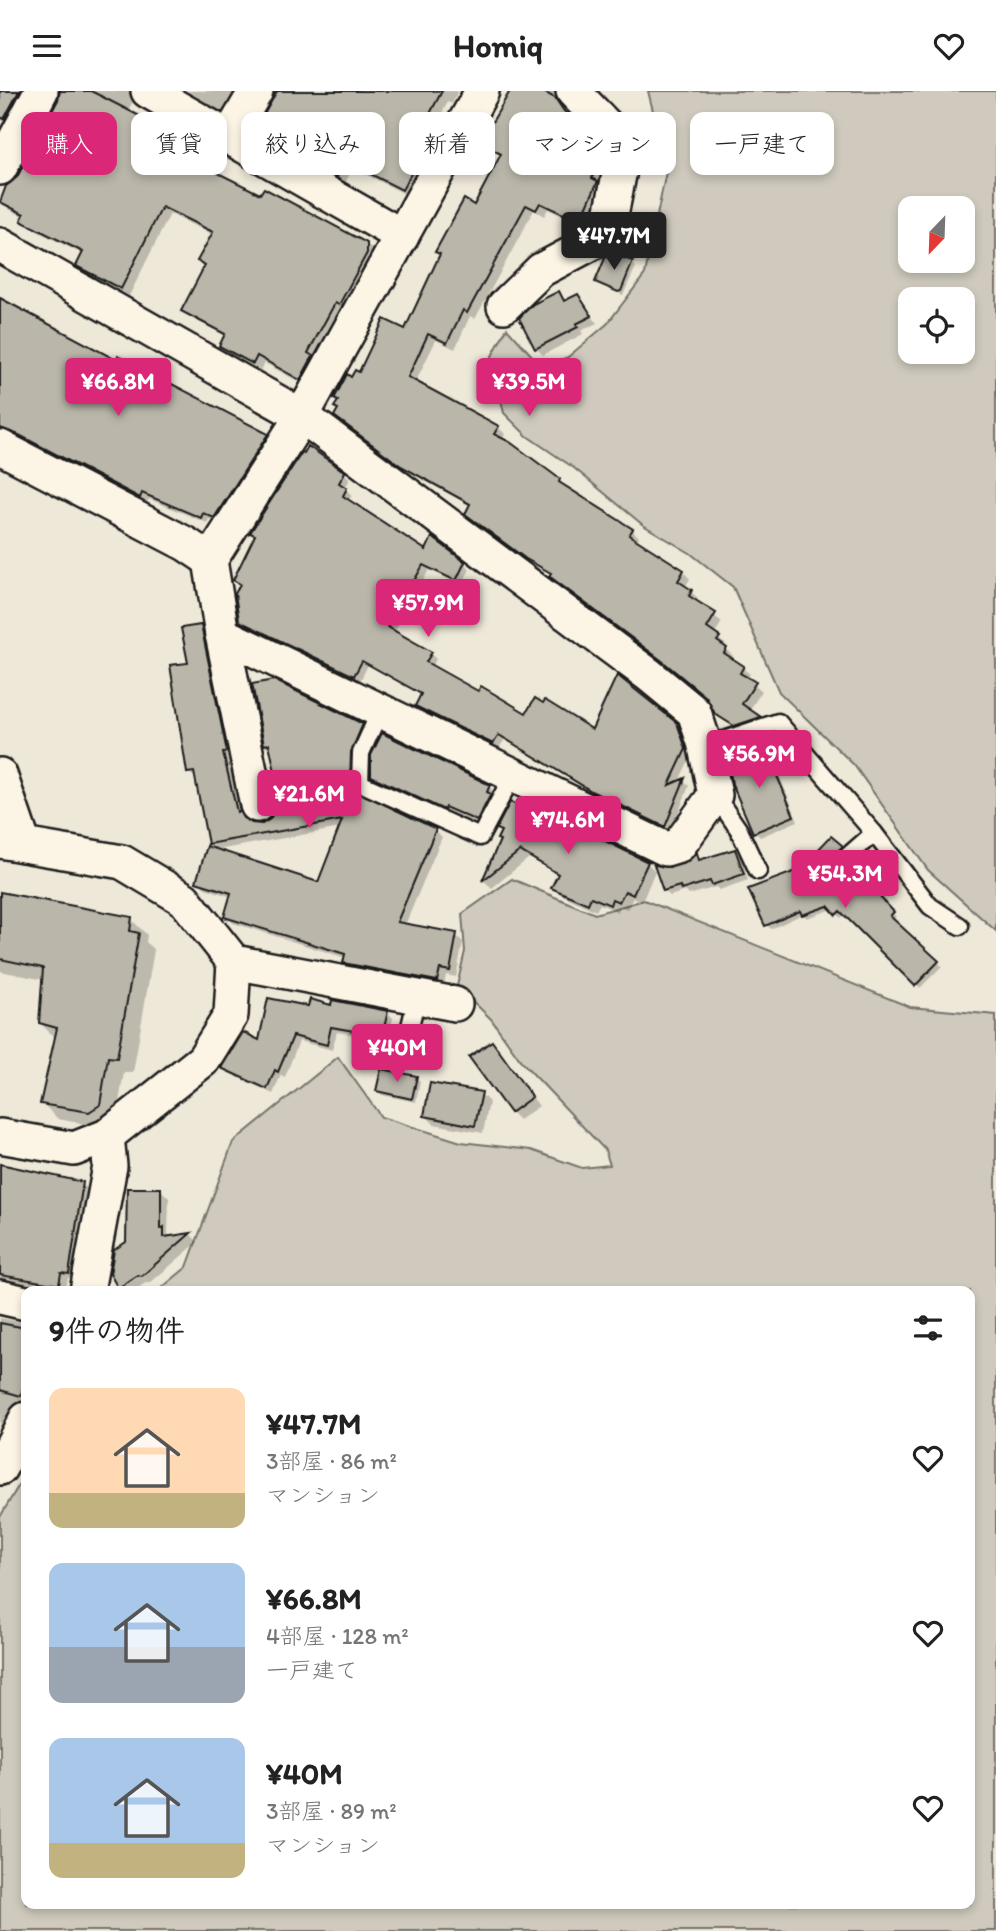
<!DOCTYPE html>
<html lang="ja">
<meta charset="utf-8">
<style>
body{margin:0;font-family:Itim,"Klee One",sans-serif;background:#f2f2f2;color:#222;height:100vh;display:flex;flex-direction:column;font-size:26px;white-space:nowrap}
*{box-sizing:border-box;margin:0}
p{font-size:23px;color:#767676}
.icon{flex:none;width:38px;height:38px;fill:none;stroke:currentColor;stroke-width:2;stroke-linecap:round;stroke-linejoin:round}
.map{position:relative;flex:1;overflow:hidden}
.details{position:absolute;left:21px;top:1195px;width:954px;height:623px;display:flex;flex-direction:column;background:#fff;border-radius:14px;box-shadow:0 4px 10px #0003}
.details>*{flex:none}
.hud{position:absolute;left:21px;top:21px;width:956px;height:63px;display:flex;gap:14px}
.needle{width:46px;rotate:203deg}
.fabs{position:absolute;left:898px;top:105px;display:grid;gap:14px}
.fabs a{display:grid;place-items:center;width:77px;height:77px;border-radius:14px;background:#fff;box-shadow:0 4px 10px #0003;font-size:35px}
.price{position:absolute;translate:-50% -60px;padding:0 16px;border-radius:7px;background:#db2777;color:#fff;font-size:23px;line-height:46px;filter:drop-shadow(0 2px 4px #0008)}
.price::after{content:'';position:absolute;left:50%;top:42px;width:21px;height:16px;margin-left:-10px;background:inherit;clip-path:polygon(0 0,100% 0,50% 100%)}
.price.active{background:#222;color:#fff}
ul{padding:0;list-style:none}
li{display:flex;align-items:center;gap:21px;height:175px;padding:0 28px}
li span{display:grid;place-items:center;flex:none;width:196px;height:140px;border-radius:14px;color:#555}
li>.icon{margin-inline-start:auto}
span .icon{width:84px;height:84px;fill:#fffc;stroke-width:1}
li b{font-size:30px}
h2{display:flex;justify-content:space-between;align-items:center;height:84px;padding:0 28px;font-size:30px}
.tag{padding:0 24px;border-radius:14px;background:#fff;box-shadow:0 4px 10px #0003;font-size:24px;line-height:63px}
.tag.active{background:#db2777;color:#fff}
header{display:flex;justify-content:space-between;align-items:center;height:91px;padding:0 28px;background:#fff;font-size:32px;font-weight:700}
.map>svg:first-child{display:block}
.green{fill:#cfcabd;stroke:#76736c;stroke-width:2;fill-rule:evenodd}
.shadow{fill:#0003}
.building{fill:#bab6aa;stroke:#1c1c1c;stroke-width:2}
.lines{fill:none;stroke-linecap:round;stroke-linejoin:round}
.lane-casing{stroke:#1c1c1c;stroke-width:21}
.street-casing{stroke:#1c1c1c;stroke-width:38}
.lane{stroke:#fcf5e5;stroke-width:16}
.street{stroke:#fcf5e5;stroke-width:33}
</style>
<header><svg class="icon" aria-label="menu" viewBox="0 0 24 24"><path d="M4 6h16M4 12h16M4 18h16"/></svg>Homiq<svg class="icon" aria-label="heart" viewBox="0 0 24 24"><path d="M12 20l-8-8c-3-5 5-10 8-4 3-6 11-1 8 4z"/></svg></header>
<div class="map">
<svg width="996" height="1840" viewBox="0 0 996 1840">
<rect width="100%" height="100%" fill="#eee8d9"/>
<filter id="ink" filterUnits="userSpaceOnUse"><feTurbulence type="fractalNoise" baseFrequency=".0143" numOctaves="2"/><feDisplacementMap in="SourceGraphic" scale="14" xChannelSelector="R" yChannelSelector="G"/><feConvolveMatrix kernelMatrix="1 2 1 2 8 2 1 2 1" color-interpolation-filters="sRGB"/></filter>
<g filter="url(#ink)">
<g class="green">
<path d="M 648,0 L 996,0 L 996,840 L 928,779 L 854,674 L 779,601 L 733,496 L 690,462 L 643,434 L 574,377 L 527,345 L 504,322 L 491,267 L 507,237 L 542,276 L 568,266 L 607,233 L 645,183 L 667,76 ZM 910,117 L 962,117 L 962,170 L 910,170 ZM 910,208 L 962,208 L 962,261 L 910,261 Z"/>
<path d="M 512,788 L 595,823 L 644,809 L 910,916 L 996,924 L 996,1840 L 0,1840 L 0,1426 L 26,1382 L 26,1813 L 970,1813 L 970,1200 L 158,1200 L 187,1176 L 233,1051 L 338,966 L 381,1026 L 461,1051 L 531,1059 L 582,1077 L 610,1074 L 605,1059 L 521,970 L 491,928 L 457,895 L 465,860 L 462,823 Z"/>
</g>
<g class="shadow">
<path d="M 0,0 L 31,0 L 12,34 L 0,28 Z"/>
<path d="M 62,0 L 139,0 L 127,21 L 168,41 L 176,49 L 171,60 L 261,106 L 265,99 L 370,156 L 378,163 L 308,296 L 265,272 L 261,279 L 229,263 L 221,255 L 226,245 L 191,227 L 184,219 L 206,176 L 200,170 L 213,144 L 170,123 L 129,205 L 86,183 L 79,175 L 84,164 L 31,137 L 23,130 L 24,126 L 9,118 L 1,110 L 18,87 L 60,10 Z"/>
<path d="M 188,0 L 246,0 L 230,27 Z"/>
<path d="M 279,0 L 458,0 L 452,13 L 448,11 L 424,55 L 434,63 L 411,106 L 353,77 L 345,92 L 294,63 L 287,54 L 267,44 L 259,36 Z"/>
<path d="M 512,0 L 557,0 L 561,4 L 561,14 L 571,29 L 610,69 L 599,94 L 604,98 L 588,137 L 548,118 L 544,125 L 534,119 L 475,228 L 470,225 L 455,258 L 436,249 L 415,292 L 498,336 L 505,343 L 502,349 L 566,397 L 632,439 L 639,446 L 637,451 L 683,480 L 690,488 L 685,496 L 698,507 L 696,511 L 722,531 L 714,544 L 726,554 L 725,557 L 733,565 L 731,568 L 750,583 L 747,588 L 762,600 L 749,620 L 766,633 L 743,641 L 724,630 L 716,622 L 709,608 L 618,535 L 559,492 L 552,484 L 535,475 L 474,429 L 471,415 L 410,382 L 343,332 L 352,288 L 406,240 L 502,66 L 483,52 Z"/>
<path d="M 612,165 L 632,172 L 636,176 L 623,204 L 597,191 Z"/>
<path d="M 559,202 L 567,211 L 578,205 L 597,232 L 581,240 L 583,243 L 543,264 L 536,257 L 521,228 Z"/>
<path d="M 0,209 L 116,271 L 267,344 L 273,351 L 221,433 L 209,428 L 207,432 L 149,408 L 147,412 L 27,350 L 0,338 Z"/>
<path d="M 344,382 L 350,388 L 345,397 L 352,404 L 348,410 L 426,461 L 464,472 L 470,478 L 462,494 L 429,479 L 394,541 L 430,562 L 436,568 L 432,576 L 479,602 L 527,624 L 593,640 L 676,634 L 683,640 L 691,665 L 678,692 L 684,690 L 689,695 L 671,741 L 600,706 L 505,648 L 499,657 L 423,620 L 417,615 L 423,604 L 368,574 L 360,590 L 247,536 L 241,529 L 241,495 L 235,489 L 256,446 L 252,442 Z"/>
<path d="M 200,536 L 207,543 L 232,668 L 229,669 L 242,726 L 247,732 L 260,735 L 270,730 L 282,717 L 272,659 L 266,653 L 362,634 L 369,641 L 357,669 L 356,700 L 435,739 L 442,746 L 405,834 L 456,844 L 463,851 L 456,886 L 446,884 L 444,896 L 352,878 L 345,872 L 346,867 L 233,832 L 226,825 L 232,806 L 205,797 L 198,790 L 319,794 L 341,737 L 217,759 L 210,752 L 197,688 L 188,681 L 190,573 Z"/>
<path d="M 774,645 L 779,650 L 773,658 L 761,650 Z"/>
<path d="M 764,656 L 770,662 L 798,730 L 760,746 L 755,741 Z"/>
<path d="M 372,685 L 489,696 L 497,704 L 485,737 L 454,723 L 453,725 L 381,693 Z"/>
<path d="M 498,738 L 647,772 L 655,780 L 642,811 L 633,807 L 627,818 L 620,815 L 618,821 L 600,813 L 596,820 L 562,804 L 553,796 L 559,785 L 529,767 L 492,797 L 484,790 L 501,750 L 502,741 Z"/>
<path d="M 832,747 L 845,760 L 811,793 L 812,801 L 825,801 L 857,773 L 877,794 L 872,799 L 896,826 L 893,829 L 942,875 L 920,897 L 845,822 L 841,827 L 833,818 L 807,827 L 803,823 L 771,838 L 767,834 L 750,799 L 800,781 Z"/>
<path d="M 735,760 L 741,766 L 748,789 L 719,799 L 716,796 L 689,804 L 685,800 L 670,805 L 664,799 L 672,778 L 686,774 L 697,765 L 702,770 Z"/>
<path d="M 0,803 L 131,828 L 147,844 L 146,851 L 154,859 L 133,982 L 124,981 L 116,1030 L 105,1037 L 58,1028 L 42,1012 L 56,948 L 40,932 L 44,889 L 0,880 Z"/>
<path d="M 332,916 L 387,921 L 393,927 L 388,950 L 337,941 L 332,959 L 299,950 L 285,986 L 281,984 L 273,1003 L 229,982 L 223,976 L 309,917 Z"/>
<path d="M 492,953 L 539,1015 L 519,1029 L 511,1021 Z"/>
<path d="M 416,987 L 420,990 L 416,1011 L 382,1004 L 378,1000 Z"/>
<path d="M 481,1003 L 489,1011 L 483,1042 L 434,1033 L 425,1024 Z"/>
<path d="M 0,1073 L 82,1093 L 89,1099 L 75,1188 L 68,1187 L 65,1200 L 37,1200 L 22,1196 L 16,1190 L 0,1187 Z"/>
<path d="M 161,1099 L 169,1107 L 168,1143 L 172,1146 L 191,1144 L 198,1151 L 150,1192 L 147,1191 L 133,1200 L 124,1200 L 111,1183 Z"/>
<path d="M 0,1227 L 26,1232 L 26,1310 L 21,1309 L 18,1323 L 0,1342 Z"/>
</g>
<g class="building">
<path d="M 0,0 L 19,0 L 4,28 L 0,26 Z"/>
<path d="M 60,0 L 91,0 L 169,40 L 162,54 L 260,103 L 264,97 L 367,152 L 367,162 L 339,214 L 335,212 L 308,262 L 313,265 L 300,289 L 257,265 L 253,273 L 219,255 L 225,243 L 181,220 L 205,174 L 197,170 L 213,141 L 162,116 L 121,198 L 76,175 L 83,161 L 21,130 L 24,123 L 0,111 L 6,95 L 17,86 L 58,9 Z"/>
<path d="M 277,0 L 442,0 L 416,49 L 427,54 L 402,99 L 345,70 L 337,86 L 284,55 L 286,52 L 257,36 Z"/>
<path d="M 510,0 L 542,0 L 555,7 L 564,20 L 604,60 L 592,87 L 598,90 L 580,131 L 540,112 L 536,119 L 526,114 L 467,222 L 463,219 L 447,252 L 428,243 L 408,286 L 499,335 L 494,343 L 510,351 L 560,388 L 559,391 L 633,438 L 629,444 L 684,479 L 678,490 L 692,499 L 689,505 L 716,522 L 707,537 L 720,546 L 717,550 L 727,557 L 724,562 L 744,575 L 740,582 L 756,591 L 742,613 L 761,626 L 734,635 L 715,623 L 706,606 L 661,569 L 549,485 L 551,482 L 526,468 L 465,423 L 470,413 L 401,375 L 334,325 L 338,318 L 334,316 L 338,310 L 334,308 L 347,283 L 351,286 L 355,279 L 359,281 L 384,228 L 405,238 L 440,163 L 435,161 L 464,108 L 474,114 L 501,63 L 480,52 Z"/>
<path d="M 612,163 L 633,170 L 621,200 L 618,201 L 595,191 L 605,167 Z"/>
<path d="M 559,200 L 564,210 L 578,203 L 592,225 L 576,233 L 578,236 L 535,258 L 519,227 L 533,213 Z"/>
<path d="M 0,207 L 116,269 L 118,265 L 268,343 L 214,427 L 203,422 L 201,427 L 142,402 L 140,407 L 19,344 L 0,337 Z"/>
<path d="M 308,355 L 345,381 L 339,392 L 347,397 L 343,405 L 426,459 L 432,446 L 465,471 L 456,490 L 423,474 L 388,536 L 432,561 L 426,571 L 478,600 L 481,595 L 526,622 L 535,607 L 543,612 L 545,609 L 592,638 L 617,584 L 677,632 L 686,658 L 669,694 L 685,687 L 665,736 L 593,701 L 499,644 L 493,653 L 415,615 L 421,603 L 362,570 L 354,585 L 239,530 L 235,503 L 240,493 L 233,489 L 255,444 L 250,442 L 302,361 L 304,362 Z"/>
<path d="M 201,534 L 227,661 L 223,662 L 237,721 L 239,720 L 243,727 L 252,732 L 262,733 L 270,728 L 276,716 L 280,715 L 274,676 L 269,653 L 264,654 L 252,593 L 274,589 L 363,633 L 351,661 L 350,692 L 352,698 L 436,738 L 397,831 L 457,842 L 450,880 L 440,878 L 437,890 L 343,872 L 345,863 L 224,826 L 231,802 L 196,791 L 207,755 L 318,791 L 342,729 L 208,753 L 194,681 L 187,682 L 170,574 L 188,572 L 181,537 Z"/>
<path d="M 382,642 L 490,694 L 487,701 L 491,703 L 477,730 L 445,716 L 444,719 L 371,685 L 371,664 Z"/>
<path d="M 764,654 L 794,725 L 753,742 L 732,693 L 728,670 Z"/>
<path d="M 510,711 L 536,722 L 538,717 L 648,771 L 633,804 L 625,800 L 619,811 L 612,808 L 610,814 L 591,806 L 588,813 L 551,797 L 558,783 L 520,760 L 482,790 L 500,749 L 497,748 L 501,740 L 496,738 Z"/>
<path d="M 831,745 L 843,755 L 811,784 L 808,788 L 810,797 L 815,801 L 824,799 L 857,771 L 875,789 L 869,794 L 894,821 L 890,825 L 939,870 L 915,895 L 840,820 L 836,824 L 828,815 L 802,824 L 800,820 L 765,835 L 748,798 L 799,779 Z"/>
<path d="M 735,758 L 744,783 L 712,794 L 710,790 L 681,799 L 680,795 L 663,800 L 654,774 L 672,776 L 685,772 L 697,762 L 699,769 Z"/>
<path d="M 0,801 L 132,826 L 130,840 L 139,842 L 117,967 L 108,966 L 100,1014 L 89,1021 L 40,1013 L 57,937 L 39,932 L 43,877 L 0,868 Z"/>
<path d="M 268,907 L 308,915 L 310,908 L 331,914 L 332,909 L 388,920 L 382,945 L 331,936 L 327,954 L 293,945 L 278,981 L 275,979 L 267,998 L 221,977 L 243,941 L 259,949 Z"/>
<path d="M 492,950 L 532,1006 L 510,1022 L 469,966 Z"/>
<path d="M 381,978 L 417,985 L 412,1008 L 376,1000 Z"/>
<path d="M 430,992 L 482,1001 L 475,1035 L 424,1025 Z"/>
<path d="M 0,1073 L 83,1091 L 69,1183 L 61,1182 L 59,1194 L 0,1184 Z"/>
<path d="M 127,1097 L 161,1097 L 161,1138 L 164,1136 L 164,1146 L 191,1142 L 142,1185 L 138,1184 L 118,1197 L 110,1183 L 114,1159 L 126,1151 Z"/>
<path d="M 0,1232 L 26,1237 L 26,1282 L 21,1305 L 0,1299 Z"/>
</g>
<g class="lines">
<g class="lane-casing">
<g id="lane">
<path d="M 380,620 L 361,662 L 360,692 L 480,746 L 513,684"/>
<path d="M 704,651 L 724,649 L 778,631 L 874,742 L 930,815 L 960,835"/>
<path d="M 715,704 L 739,739 L 758,780"/>
<path d="M 818,791 L 874,742"/>
<path d="M 407,948 L 417,906"/>
</g>
</g>
<g class="street-casing">
<g id="street">
<path d="M 148,0 L 402,145"/>
<path d="M 229,46 L 256,0"/>
<path d="M 0,77 L 41,0"/>
<path d="M 0,154 L 302,325 L 649,584 L 694,621 L 704,651 L 715,704 L 679,754 L 666,758 L 222,543"/>
<path d="M 504,215 L 541,179 L 607,144 L 625,54 L 573,0"/>
<path d="M 0,356 L 186,453 L 210,469"/>
<path d="M 0,684 L 24,754"/>
<path d="M 257,714 L 222,543 L 210,469 L 302,325 L 482,0"/>
<path d="M 0,750 L 122,771 L 184,808 L 234,871 L 231,924 L 203,969 L 107,1045 L 74,1058 L 0,1045"/>
<path d="M 234,871 L 455,913"/>
<path d="M 87,1200 L 110,1075 L 107,1045"/>
<path d="M 0,1206 L 26,1212"/>
<path d="M 0,1377 L 26,1328"/>
</g>
</g>
<use href="#lane" class="lane"/>
<use href="#street" class="street"/>
</g>
</g>
</svg>
<div class="fabs">
<a><svg class="needle" viewBox="-14 -14 28 28"><path d="M0-13l5 13h-10z" fill="#e53935"/><path d="M0 13l5-13h-10z" fill="#767676"/></svg></a>
<a><svg class="icon" aria-label="locate" viewBox="0 0 24 24"><circle cx="12" cy="12" r="6"/><path d="M12 2v4M12 18v4M2 12h4M18 12h4"/></svg></a>
</div>
<b class="price active" style="left:614px;top:181px">¥47.7M</b>
<b class="price" style="left:118px;top:327px">¥66.8M</b>
<b class="price" style="left:529px;top:327px">¥39.5M</b>
<b class="price" style="left:428px;top:548px">¥57.9M</b>
<b class="price" style="left:759px;top:699px">¥56.9M</b>
<b class="price" style="left:309px;top:739px">¥21.6M</b>
<b class="price" style="left:568px;top:765px">¥74.6M</b>
<b class="price" style="left:845px;top:819px">¥54.3M</b>
<b class="price" style="left:397px;top:993px">¥40M</b>
<div class="hud">
<a class="tag active">購入</a>
<a class="tag">賃貸</a>
<a class="tag">絞り込み</a>
<a class="tag">新着</a>
<a class="tag">マンション</a>
<a class="tag">一戸建て</a>
</div>
<section class="details">
<h2>9件の物件<svg class="icon" aria-label="filters" viewBox="0 0 24 24"><path d="M4 7h16M4 17h16"/><circle cx="9" cy="7" r="2"/><circle cx="15" cy="17" r="2"/></svg></h2>
<ul>
<li><span style="background:linear-gradient(#ffd9b3 75%,#c2b280 0)"><svg class="icon" aria-label="home" viewBox="0 0 24 24"><path d="M3 11l9-7 9 7M6 9v11h12V9"/></svg></span><div><b>¥47.7M</b><p>3部屋 · 86 m²</p><p>マンション</p></div><svg class="icon" aria-label="heart" viewBox="0 0 24 24"><path d="M12 20l-8-8c-3-5 5-10 8-4 3-6 11-1 8 4z"/></svg></li>
<li><span style="background:linear-gradient(#a9c7e8 60%,#9aa5b1 0)"><svg class="icon" aria-label="home" viewBox="0 0 24 24"><path d="M3 11l9-7 9 7M6 9v11h12V9"/></svg></span><div><b>¥66.8M</b><p>4部屋 · 128 m²</p><p>一戸建て</p></div><svg class="icon" aria-label="heart" viewBox="0 0 24 24"><path d="M12 20l-8-8c-3-5 5-10 8-4 3-6 11-1 8 4z"/></svg></li>
<li><span style="background:linear-gradient(#a9c7e8 75%,#c2b280 0)"><svg class="icon" aria-label="home" viewBox="0 0 24 24"><path d="M3 11l9-7 9 7M6 9v11h12V9"/></svg></span><div><b>¥40M</b><p>3部屋 · 89 m²</p><p>マンション</p></div><svg class="icon" aria-label="heart" viewBox="0 0 24 24"><path d="M12 20l-8-8c-3-5 5-10 8-4 3-6 11-1 8 4z"/></svg></li>
</ul>
</section>
</div>
